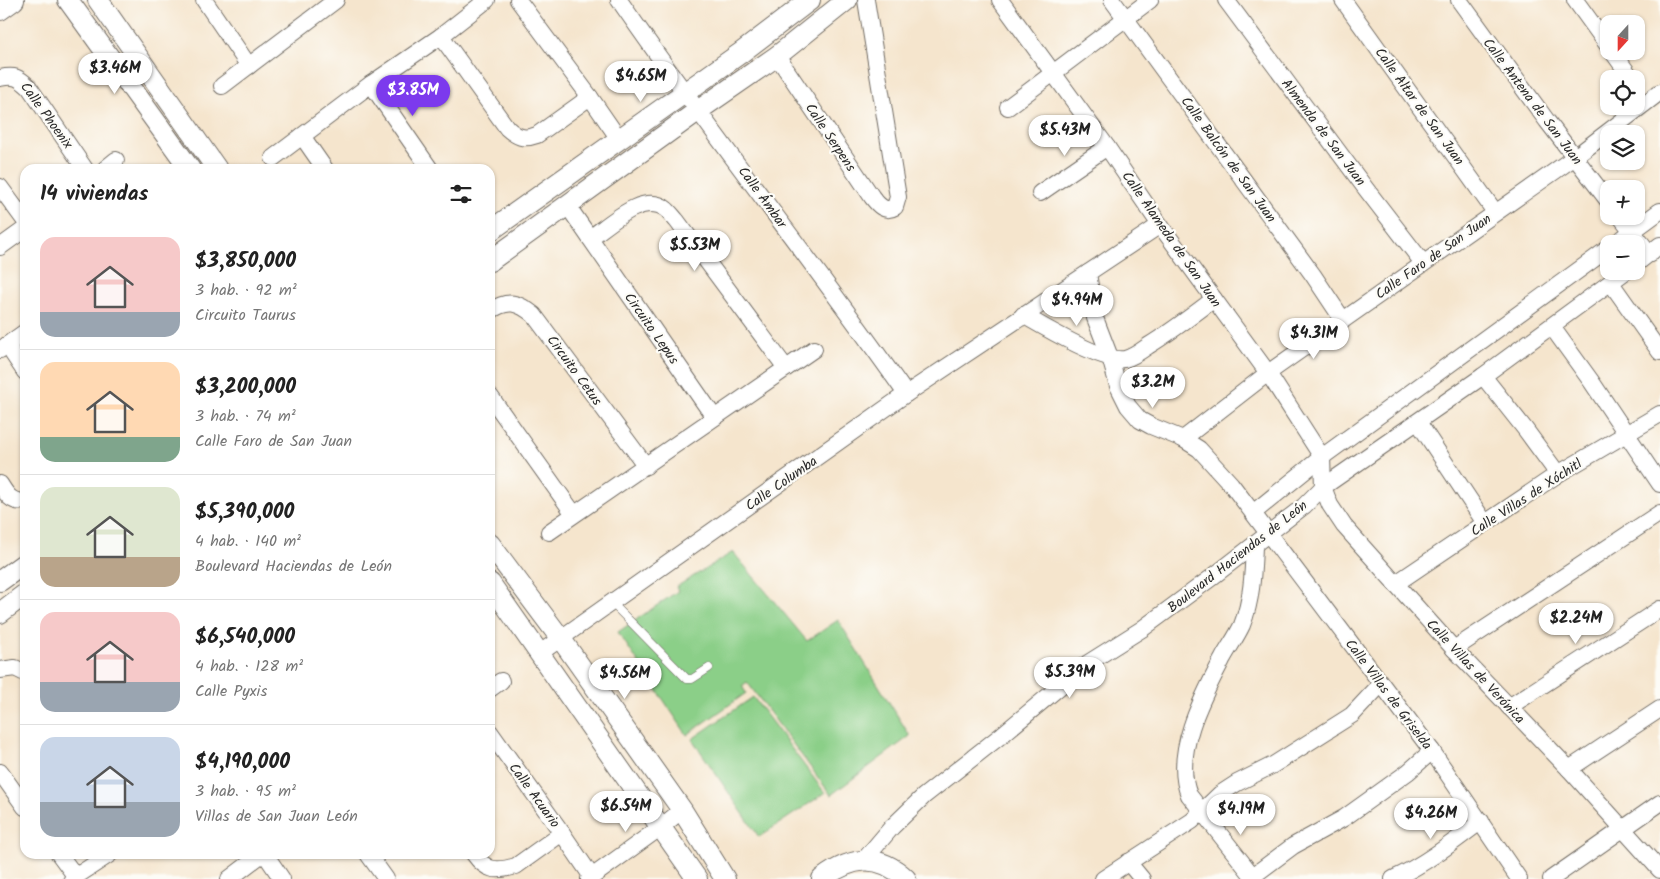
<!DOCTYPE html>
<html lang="es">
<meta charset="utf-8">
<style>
body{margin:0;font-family:Kalam,sans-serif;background:#f2f2f2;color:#222;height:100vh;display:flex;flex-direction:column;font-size:19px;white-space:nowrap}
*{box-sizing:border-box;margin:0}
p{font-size:16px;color:#767676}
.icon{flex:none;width:28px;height:28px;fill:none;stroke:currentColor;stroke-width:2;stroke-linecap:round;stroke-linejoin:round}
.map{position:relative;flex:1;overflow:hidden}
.side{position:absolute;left:20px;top:164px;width:475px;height:695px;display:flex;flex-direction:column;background:#fff;border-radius:15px;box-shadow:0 1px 4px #0004}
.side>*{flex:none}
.needle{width:32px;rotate:201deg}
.fabs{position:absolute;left:1600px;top:15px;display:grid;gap:10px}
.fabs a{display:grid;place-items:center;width:45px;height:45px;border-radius:10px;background:#fff;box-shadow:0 1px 4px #0004;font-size:25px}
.price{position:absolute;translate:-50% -42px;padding:0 11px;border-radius:18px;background:#fff;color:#222;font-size:16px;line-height:32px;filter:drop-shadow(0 1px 2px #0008)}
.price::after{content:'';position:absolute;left:50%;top:30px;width:15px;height:11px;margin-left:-8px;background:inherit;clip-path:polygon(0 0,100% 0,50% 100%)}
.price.current{background:#7c3aed;color:#fff}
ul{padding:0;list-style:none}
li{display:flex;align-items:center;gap:15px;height:125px;padding:0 20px}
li+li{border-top:1px solid #e0e0e0}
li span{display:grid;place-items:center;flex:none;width:140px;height:100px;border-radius:15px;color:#555}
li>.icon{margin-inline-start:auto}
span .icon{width:60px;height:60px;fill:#fffc;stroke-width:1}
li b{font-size:21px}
h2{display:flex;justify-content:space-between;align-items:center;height:60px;padding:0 20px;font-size:21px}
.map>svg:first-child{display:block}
.pitch{fill:#8bcf88;stroke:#5b7d5a}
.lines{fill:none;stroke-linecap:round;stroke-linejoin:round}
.service-casing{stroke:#726c64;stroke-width:9}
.minor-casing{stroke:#726c64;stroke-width:18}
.tertiary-casing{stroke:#726c64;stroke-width:22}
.service{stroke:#fff;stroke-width:8}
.minor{stroke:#fff;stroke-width:16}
.tertiary{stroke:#fff;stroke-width:20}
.labels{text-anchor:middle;stroke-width:4.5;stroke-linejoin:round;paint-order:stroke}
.street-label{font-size:14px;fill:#2b2b2b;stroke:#fdfcf7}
</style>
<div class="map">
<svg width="1660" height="879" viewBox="0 0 1660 879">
<rect width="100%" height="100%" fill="#fdfcf7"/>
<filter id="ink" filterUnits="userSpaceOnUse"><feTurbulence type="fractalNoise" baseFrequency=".02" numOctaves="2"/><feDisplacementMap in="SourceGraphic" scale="10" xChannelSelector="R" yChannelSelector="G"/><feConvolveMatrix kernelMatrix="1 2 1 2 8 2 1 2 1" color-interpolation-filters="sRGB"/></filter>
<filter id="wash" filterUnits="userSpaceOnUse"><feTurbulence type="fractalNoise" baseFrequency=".0096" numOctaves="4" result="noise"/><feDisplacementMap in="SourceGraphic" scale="20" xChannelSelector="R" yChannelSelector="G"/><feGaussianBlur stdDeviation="1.12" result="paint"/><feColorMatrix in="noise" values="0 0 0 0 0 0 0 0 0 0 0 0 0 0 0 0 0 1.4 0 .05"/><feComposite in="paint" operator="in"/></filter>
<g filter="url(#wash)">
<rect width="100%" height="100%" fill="#f5e5cd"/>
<g class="pitch">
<path d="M 733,552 L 807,641 L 838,620 L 910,736 L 831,795 L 747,682 L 742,686 L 746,693 L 687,735 L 618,632 L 678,591 L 676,587 Z"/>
<path d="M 753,697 L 825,793 L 759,837 L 692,739 Z"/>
</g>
</g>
<g filter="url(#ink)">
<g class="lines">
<g class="service-casing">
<path id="service" d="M 612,603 L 687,679 L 692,679 L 709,668"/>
</g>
<g class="minor-casing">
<g id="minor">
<path d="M 204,0 L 249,66"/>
<path d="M 518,0 L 590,97 L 619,139"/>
<path d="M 619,0 C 711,134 813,261 906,394"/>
<path d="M 1000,0 L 1107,147 L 1160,225 L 1268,373 L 1322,457 L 1323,487 L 1330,505 L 1344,526 L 1454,649 L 1569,769 L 1660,870"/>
<path d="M 1112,0 L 1313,275 L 1343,320"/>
<path d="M 1226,0 L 1366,189 L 1423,263"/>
<path d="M 1343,0 L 1495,212"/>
<path d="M 1459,0 L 1547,121 L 1609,202"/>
<path d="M 1575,0 L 1609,47"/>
<path d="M 441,36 L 507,128 C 517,137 523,140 537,135 L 590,97"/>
<path d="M 1612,51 L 1632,79"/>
<path d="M 777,56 L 872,197 C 878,205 885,213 895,207 L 898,197 L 897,191 L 866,0"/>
<path d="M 0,78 C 15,75 18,77 29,87 L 85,169"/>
<path d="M 371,84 L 430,169"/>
<path d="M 222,86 L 336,0"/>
<path d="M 1008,107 L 1150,0"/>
<path d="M 302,136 L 325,169"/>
<path d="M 273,158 L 371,84 L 441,36 L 487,0"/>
<path d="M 105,169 L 116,160"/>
<path d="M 0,187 L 25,221"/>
<path d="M 1040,193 L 1107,147"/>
<path d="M 567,205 L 714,417"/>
<path d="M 1620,216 L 1650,254"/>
<path d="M 590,238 C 609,225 643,191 666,209 C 670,212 673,217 677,221 L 786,368"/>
<path d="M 1615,244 L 1660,211"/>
<path d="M 0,247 L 25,229"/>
<path d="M 1636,264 L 1660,245"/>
<path d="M 1088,273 L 1095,318 L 1110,357 L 1118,386 L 1128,406 L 1140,420 L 1151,426 L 1183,439 L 1199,449 L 1231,484 L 1432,751 L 1519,879"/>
<path d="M 1611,283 L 1660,352"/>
<path d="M 490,311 C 508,299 518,302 534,315 L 646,466"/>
<path d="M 1023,315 C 1042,326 1104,363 1125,359 C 1133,357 1141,351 1148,346 C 1171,332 1193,315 1214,299"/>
<path d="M 1552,327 L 1591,381 L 1660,484"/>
<path d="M 7,345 L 25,372"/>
<path d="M 0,350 L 25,332"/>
<path d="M 1483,376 L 1525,429 L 1558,474"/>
<path d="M 490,396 L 574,514"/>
<path d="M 1418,422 L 1485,523"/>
<path d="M 1183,439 L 1268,373 L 1575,157 L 1660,92"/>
<path d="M 0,484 C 6,494 12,504 25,501"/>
<path d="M 1253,513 L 1322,457 L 1609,248"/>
<path d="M 549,532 L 814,349"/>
<path d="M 1254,546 C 1253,572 1252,600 1242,625 C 1237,636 1229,647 1223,658 C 1203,696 1172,753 1189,795 L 1255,879"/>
<path d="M 1395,584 L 1558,474 L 1660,414"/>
<path d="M 1454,649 L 1660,513"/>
<path d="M 540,653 L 906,394 L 1160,225"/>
<path d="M 0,670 L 15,668 L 25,673"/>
<path d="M 490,689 L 501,681"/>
<path d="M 1509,707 L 1660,609"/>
<path d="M 490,732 L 562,833 L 592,877"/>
<path d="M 1569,769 L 1660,709"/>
<path d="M 0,772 L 25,807"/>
<path d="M 59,854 L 76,877"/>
<path d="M 265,854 L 282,879"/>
<path d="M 368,854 L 386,879"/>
<path d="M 474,854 C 486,871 496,872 516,866 L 562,833"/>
<path d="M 864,860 L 892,827 L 924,796 L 1003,734 L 1088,663 L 1142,629 L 1211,578 L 1304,506 L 1323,487 L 1483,376 L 1626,271"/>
<path d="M 1128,862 L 1142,879"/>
<path d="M 1253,876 L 1293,846 L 1344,818 L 1408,772 L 1432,751"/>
<path d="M 72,879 L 110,854"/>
<path d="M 229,879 L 262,854"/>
<path d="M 589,879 L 661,827 L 682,810"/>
<path d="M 1103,879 L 1192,821 L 1220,794 L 1237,783 L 1273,765 L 1352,715 L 1381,684"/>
<path d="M 1393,879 C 1425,864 1452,843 1481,821"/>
<path d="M 1551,879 L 1660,803"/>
</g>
</g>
<g class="tertiary-casing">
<g id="tertiary">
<path d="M 68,0 L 190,169"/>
<path d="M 98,0 L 217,169"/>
<path d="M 0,10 L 14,0"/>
<path d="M 490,231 L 742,52 L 810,0"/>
<path d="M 490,261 L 699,110 L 777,56 L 847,0"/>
<path d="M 490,544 L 561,639 L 682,810 L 725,879"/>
<path d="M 0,581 L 25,563"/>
<path d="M 490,583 L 697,879"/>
<path d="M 0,613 L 25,594"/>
<path d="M 822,879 C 851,857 878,852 906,879"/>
</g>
</g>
<use href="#service" class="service"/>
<use href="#minor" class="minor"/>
<use href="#tertiary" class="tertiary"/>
</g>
</g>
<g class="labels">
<g class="street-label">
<text transform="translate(1533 101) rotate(53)" y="5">Calle Antena de San Juan</text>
<text transform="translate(1420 106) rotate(54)" y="5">Calle Altar de San Juan</text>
<text transform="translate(47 115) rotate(54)" y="5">Calle Phoenix</text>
<text transform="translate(1324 132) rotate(53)" y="5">Almenda de San Juan</text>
<text transform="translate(831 137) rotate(56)" y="5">Calle Serpens</text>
<text transform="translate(1229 159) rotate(54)" y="5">Calle Balcón de San Juan</text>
<text transform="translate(763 197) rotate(54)" y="5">Calle Ámbar</text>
<text transform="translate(1172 239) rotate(55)" y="5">Calle Alameda de San Juan</text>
<text transform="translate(1433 256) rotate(-35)" y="5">Calle Faro de San Juan</text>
<text transform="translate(652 328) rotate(55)" y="5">Circuito Lepus</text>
<text transform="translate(575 370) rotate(54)" y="5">Circuito Cetus</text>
<text transform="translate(781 483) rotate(-35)" y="5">Calle Columba</text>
<text transform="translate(1526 497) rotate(-33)" y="5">Calle Villas de Xóchitl</text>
<text transform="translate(1237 556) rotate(-38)" y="5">Boulevard Haciendas de León</text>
<text transform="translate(1476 671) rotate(47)" y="5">Calle Villas de Verónica</text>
<text transform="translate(1389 694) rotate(53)" y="5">Calle Villas de Griselda</text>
<text transform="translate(535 795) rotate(54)" y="5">Calle Acuario</text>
</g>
</g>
</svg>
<div class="fabs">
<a><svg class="needle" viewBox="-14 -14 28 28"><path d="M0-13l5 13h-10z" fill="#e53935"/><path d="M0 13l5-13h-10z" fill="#767676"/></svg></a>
<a><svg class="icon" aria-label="locate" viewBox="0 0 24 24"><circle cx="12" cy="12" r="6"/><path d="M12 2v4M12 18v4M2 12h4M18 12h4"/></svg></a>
<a><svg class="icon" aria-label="layers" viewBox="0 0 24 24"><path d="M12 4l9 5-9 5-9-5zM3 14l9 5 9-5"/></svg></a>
<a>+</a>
<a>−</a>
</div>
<b class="price" style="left:115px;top:95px">$3.46M</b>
<b class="price" style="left:641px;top:103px">$4.65M</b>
<b class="price current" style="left:413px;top:117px">$3.85M</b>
<b class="price" style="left:1065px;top:157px">$5.43M</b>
<b class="price" style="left:695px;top:272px">$5.53M</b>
<b class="price" style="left:1077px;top:327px">$4.94M</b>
<b class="price" style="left:1314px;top:360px">$4.31M</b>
<b class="price" style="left:1153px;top:409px">$3.2M</b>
<b class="price" style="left:1576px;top:645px">$2.24M</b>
<b class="price" style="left:1070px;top:699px">$5.39M</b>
<b class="price" style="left:625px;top:700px">$4.56M</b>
<b class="price" style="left:626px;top:833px">$6.54M</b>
<b class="price" style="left:1241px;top:836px">$4.19M</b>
<b class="price" style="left:1431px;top:840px">$4.26M</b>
<section class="side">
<h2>14 viviendas<svg class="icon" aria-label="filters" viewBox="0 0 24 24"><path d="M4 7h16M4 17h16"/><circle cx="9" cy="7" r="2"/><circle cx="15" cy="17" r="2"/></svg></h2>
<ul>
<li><span style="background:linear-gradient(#f6c9c9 75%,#9aa5b1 0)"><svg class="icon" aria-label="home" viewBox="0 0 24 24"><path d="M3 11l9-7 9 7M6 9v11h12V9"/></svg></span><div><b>$3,850,000</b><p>3 hab. · 92 m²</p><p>Circuito Taurus</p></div></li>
<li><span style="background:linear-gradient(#ffd9b3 75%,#7fa58c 0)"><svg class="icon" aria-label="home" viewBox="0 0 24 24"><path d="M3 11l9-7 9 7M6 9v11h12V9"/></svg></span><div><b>$3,200,000</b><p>3 hab. · 74 m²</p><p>Calle Faro de San Juan</p></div></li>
<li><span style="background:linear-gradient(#dfe7d0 70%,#b9a48a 0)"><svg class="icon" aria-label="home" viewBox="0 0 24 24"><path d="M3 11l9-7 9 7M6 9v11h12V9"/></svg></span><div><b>$5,390,000</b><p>4 hab. · 140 m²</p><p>Boulevard Haciendas de León</p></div></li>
<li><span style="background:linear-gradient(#f6c9c9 70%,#9aa5b1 0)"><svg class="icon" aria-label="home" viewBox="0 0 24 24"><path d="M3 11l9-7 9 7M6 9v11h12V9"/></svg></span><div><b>$6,540,000</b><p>4 hab. · 128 m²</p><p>Calle Pyxis</p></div></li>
<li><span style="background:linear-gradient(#c9d6e8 65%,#9aa5b1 0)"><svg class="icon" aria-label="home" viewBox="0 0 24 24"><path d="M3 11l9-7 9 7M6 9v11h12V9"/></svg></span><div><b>$4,190,000</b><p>3 hab. · 95 m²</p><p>Villas de San Juan León</p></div></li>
</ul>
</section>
</div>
